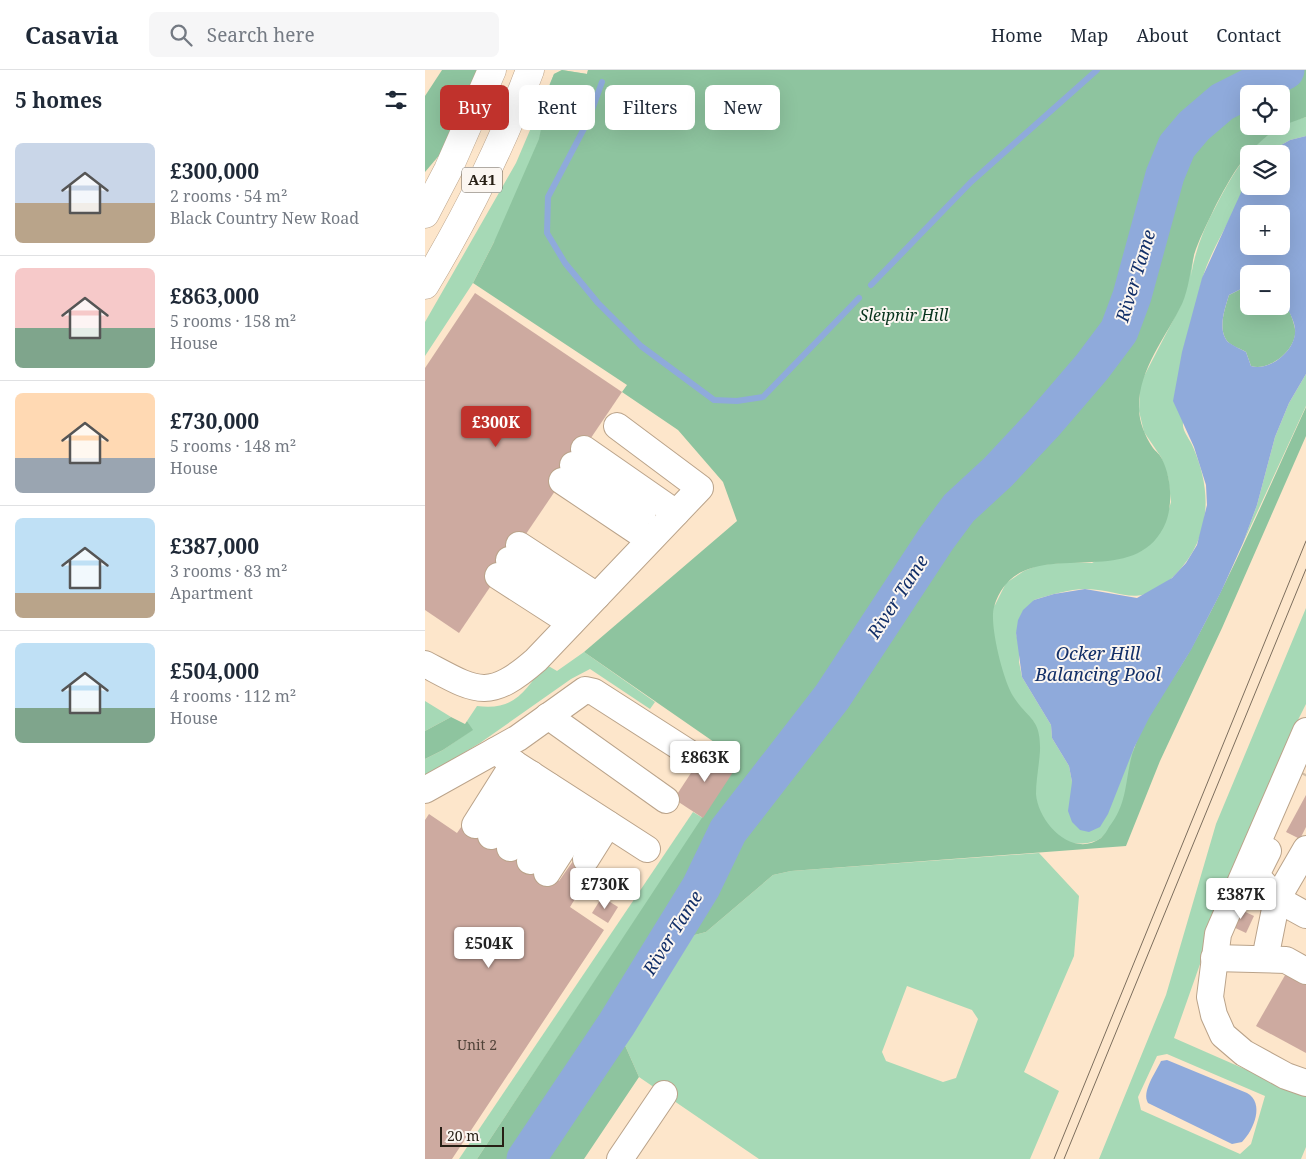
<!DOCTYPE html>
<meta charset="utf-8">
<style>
body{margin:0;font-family:"Noto Serif",serif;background:#f6f6f7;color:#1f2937;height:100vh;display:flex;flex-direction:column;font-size:19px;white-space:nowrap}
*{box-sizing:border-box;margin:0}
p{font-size:16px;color:#747a83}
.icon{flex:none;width:28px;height:28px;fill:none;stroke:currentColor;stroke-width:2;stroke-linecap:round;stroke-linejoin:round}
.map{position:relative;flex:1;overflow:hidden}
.panel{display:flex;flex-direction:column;background:#fff;width:425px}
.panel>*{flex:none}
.top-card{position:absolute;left:15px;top:15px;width:475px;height:45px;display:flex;gap:10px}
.fabs{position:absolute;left:815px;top:15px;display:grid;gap:10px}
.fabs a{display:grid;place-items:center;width:50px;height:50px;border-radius:8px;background:#fff;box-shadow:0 5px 20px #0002;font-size:25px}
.scale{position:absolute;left:15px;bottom:12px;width:64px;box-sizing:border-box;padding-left:5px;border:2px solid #271f15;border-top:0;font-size:14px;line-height:18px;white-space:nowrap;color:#271f15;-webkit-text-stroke:4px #fbf6f1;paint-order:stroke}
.price{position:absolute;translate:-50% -42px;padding:0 11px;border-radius:5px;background:#fff;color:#222;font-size:16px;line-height:32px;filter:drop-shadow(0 1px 2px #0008)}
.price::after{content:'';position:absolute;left:50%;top:30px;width:15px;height:11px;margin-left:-8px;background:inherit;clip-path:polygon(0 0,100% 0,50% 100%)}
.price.on{background:#c0322c;color:#fff}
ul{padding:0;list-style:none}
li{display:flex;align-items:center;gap:15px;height:125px;padding:0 15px}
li+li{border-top:1px solid #e0e1e3}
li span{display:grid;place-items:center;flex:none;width:140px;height:100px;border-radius:8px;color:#555}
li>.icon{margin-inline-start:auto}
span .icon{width:60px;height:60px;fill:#fffc;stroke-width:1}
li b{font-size:21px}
h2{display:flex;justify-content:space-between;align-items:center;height:60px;padding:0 15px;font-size:21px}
.pill{padding:0 18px;border-radius:8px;background:#fff;box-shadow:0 5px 20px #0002;font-size:18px;line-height:45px}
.pill.on{background:#c0322c;color:#fff}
header{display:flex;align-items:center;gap:30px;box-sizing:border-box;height:70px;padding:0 25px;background:#fff;border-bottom:1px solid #e0e1e3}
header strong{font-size:24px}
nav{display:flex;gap:28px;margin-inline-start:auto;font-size:18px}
.search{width:350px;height:45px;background:#f6f6f7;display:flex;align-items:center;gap:12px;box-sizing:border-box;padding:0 18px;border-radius:8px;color:#747a83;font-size:19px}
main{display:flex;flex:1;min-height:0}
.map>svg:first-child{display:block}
.green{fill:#a6d9b6;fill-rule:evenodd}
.forest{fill:#8ec49f}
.water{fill:#8faadb;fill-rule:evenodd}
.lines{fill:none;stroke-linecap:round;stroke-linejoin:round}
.stream{stroke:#8faadb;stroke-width:6}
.river{stroke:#8faadb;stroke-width:39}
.building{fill:#cdaaa0}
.minor-tunnel{stroke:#d2bea7;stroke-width:26;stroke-dasharray:26 13;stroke-linecap:butt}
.minor-casing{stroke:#baa38a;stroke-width:28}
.highway-casing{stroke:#baa38a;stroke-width:29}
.minor{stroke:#fff;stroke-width:26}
.highway{stroke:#fff;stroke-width:28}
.tram{stroke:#7c6e5d;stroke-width:1}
.labels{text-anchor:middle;stroke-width:4;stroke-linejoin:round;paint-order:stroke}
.number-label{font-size:14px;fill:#504238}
.shield{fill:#fbf6f1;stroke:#676057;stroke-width:1}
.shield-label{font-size:15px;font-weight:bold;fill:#271f15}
.park-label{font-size:16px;font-style:italic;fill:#07331c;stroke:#fbf6f1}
.water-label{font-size:18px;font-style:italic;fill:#122f68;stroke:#fbf6f1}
</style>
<header>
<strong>Casavia</strong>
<div class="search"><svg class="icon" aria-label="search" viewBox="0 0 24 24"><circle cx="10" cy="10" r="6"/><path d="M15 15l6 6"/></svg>Search here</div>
<nav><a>Home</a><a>Map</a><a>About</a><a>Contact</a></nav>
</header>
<main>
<section class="panel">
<h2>5 homes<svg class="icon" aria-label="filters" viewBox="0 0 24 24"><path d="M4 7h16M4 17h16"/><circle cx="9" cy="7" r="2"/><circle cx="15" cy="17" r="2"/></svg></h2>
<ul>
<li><span style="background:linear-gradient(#c9d6e8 60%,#b9a48a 0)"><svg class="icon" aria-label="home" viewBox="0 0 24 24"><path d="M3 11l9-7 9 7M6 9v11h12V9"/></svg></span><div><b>£300,000</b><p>2 rooms · 54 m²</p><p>Black Country New Road</p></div></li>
<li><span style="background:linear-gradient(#f6c9c9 60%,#7fa58c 0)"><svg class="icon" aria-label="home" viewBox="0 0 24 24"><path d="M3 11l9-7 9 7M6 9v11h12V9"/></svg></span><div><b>£863,000</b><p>5 rooms · 158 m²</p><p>House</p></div></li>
<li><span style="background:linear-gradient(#ffd9b3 65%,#9aa5b1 0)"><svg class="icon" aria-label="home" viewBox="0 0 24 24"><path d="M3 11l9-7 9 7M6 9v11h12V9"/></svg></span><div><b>£730,000</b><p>5 rooms · 148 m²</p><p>House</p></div></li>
<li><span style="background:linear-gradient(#bfe0f5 75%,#b9a48a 0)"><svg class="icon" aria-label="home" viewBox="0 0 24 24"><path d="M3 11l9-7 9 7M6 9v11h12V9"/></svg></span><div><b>£387,000</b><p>3 rooms · 83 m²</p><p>Apartment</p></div></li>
<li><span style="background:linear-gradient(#bfe0f5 65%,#7fa58c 0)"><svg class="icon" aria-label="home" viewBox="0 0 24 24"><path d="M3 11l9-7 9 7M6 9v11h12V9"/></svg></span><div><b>£504,000</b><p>4 rooms · 112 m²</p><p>House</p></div></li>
</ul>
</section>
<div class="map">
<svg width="881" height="1089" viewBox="0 0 881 1089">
<rect width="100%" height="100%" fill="#fde6cb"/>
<g class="green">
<path d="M 137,0 L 162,4 L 163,0 L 262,0 L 69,172 L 48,213 L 0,286 L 0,252 L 91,93 L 129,4 Z"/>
<path d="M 881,47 L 881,66 L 865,70 L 840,84 L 824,84 C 824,91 825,100 823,106 C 813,142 787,174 777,210 C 765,253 761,309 758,353 C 757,361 765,369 768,377 C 788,423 786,469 749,506 C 713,540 699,520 661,519 C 644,519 625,525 609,530 L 591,563 L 594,577 L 594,592 L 597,607 L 626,655 L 627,668 L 644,696 L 647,712 L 709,678 C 705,705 699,751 676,768 C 668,774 654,774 645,773 L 407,627 L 774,144 L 766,206 C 770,181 778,160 790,138 C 812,96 832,59 881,47 ZM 757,233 L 715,314 L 714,341 L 719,362 L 736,387 L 743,407 L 746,432 L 740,452 L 667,493 L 646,492 L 614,495 L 599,501 L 581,513 L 570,535 L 553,547 Z"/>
<path d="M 881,304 L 881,336 L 818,473 L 832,435 L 850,367 L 864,333 Z"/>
<path d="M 881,538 L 881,634 L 868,660 L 793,843 L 749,968 L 881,1026 L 881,1077 L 876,1089 L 674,1089 L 741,925 L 791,754 ZM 742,984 L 840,1026 L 826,1074 L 815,1084 L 716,1040 L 713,1027 L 732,986 Z"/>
<path d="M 159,582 L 230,632 L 225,639 L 165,599 L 146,609 L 55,673 L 0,706 L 0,689 L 18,680 L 47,660 L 42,651 L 52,636 C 90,641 100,621 120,594 L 132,601 Z"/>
<path d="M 0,631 L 26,647 L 0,661 Z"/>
<path d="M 268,742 L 278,748 L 52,1089 L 34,1089 Z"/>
<path d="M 614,783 L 654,826 L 649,886 L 599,1002 L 634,1021 L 605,1089 L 334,1089 L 214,1007 L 191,955 L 243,872 L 281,862 L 348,805 L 366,801 ZM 482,916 L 547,940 L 553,949 L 531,1008 L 518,1012 L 461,991 L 457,982 Z"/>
</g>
<g class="forest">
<path d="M 17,0 L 52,0 L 23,75 L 0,102 L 0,26 Z"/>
<path d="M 137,0 L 162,4 L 163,0 L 881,0 L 881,47 L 856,56 L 856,24 L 824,24 L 824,56 L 855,56 C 819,82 809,101 789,139 C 782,154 774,169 769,185 C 765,201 764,218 757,234 C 741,267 713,300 714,338 C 714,352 720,366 728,378 C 732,383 734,383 737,389 C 746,407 748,433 741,452 C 709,530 594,454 569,537 C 564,554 578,610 588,626 C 603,650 616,647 615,681 C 614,696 611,710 611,724 C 613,752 647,789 676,768 C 679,765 682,761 684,757 C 705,731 699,704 710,676 C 723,640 749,610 767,577 C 810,499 844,417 881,337 L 881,366 L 797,558 L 735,691 L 701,776 L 366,801 L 348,805 L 281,862 L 243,872 L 191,955 L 214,1007 L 159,1089 L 52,1089 L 315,690 L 159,582 L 312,451 L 298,412 L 253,360 L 197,322 L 202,315 L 48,213 L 69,172 L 114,69 L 125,14 L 129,4 Z"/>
<path d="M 824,215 L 824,236 L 856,236 L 856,222 C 861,234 868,247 870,259 C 873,279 844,302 826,296 L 821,282 C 816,279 807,276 803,272 C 792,260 800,238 804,225 Z"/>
<path d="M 26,647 L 40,654 L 42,651 L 48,660 L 18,680 L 0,689 L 0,661 Z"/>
</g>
<g class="water">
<path d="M 881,66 L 881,304 L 864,333 L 850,367 L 832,435 L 818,473 L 796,522 L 766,580 L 724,648 L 709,678 L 683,744 L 675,757 L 664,762 L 655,760 L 647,752 L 643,741 L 647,712 L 644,696 L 627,668 L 626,655 L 597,607 L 591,563 L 593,550 L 598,540 L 609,530 L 629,524 L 660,519 L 712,528 L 747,508 L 761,493 L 772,475 L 782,435 L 781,415 L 769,377 L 748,331 L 757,282 L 777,208 L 824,105 L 824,116 L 856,116 L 856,84 L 840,84 L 865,70 ZM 824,144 L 856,144 L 856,176 L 824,176 ZM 824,204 L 856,204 C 856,210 855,217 857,223 C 859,235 869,247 870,259 C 872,280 844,302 826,296 L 821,282 C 816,279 808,276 803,272 C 792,260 800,238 804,225 L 824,215 Z"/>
<path d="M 742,990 L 822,1023 C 840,1033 829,1060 817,1072 L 807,1074 L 723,1033 C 716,1022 731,1002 736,991 Z"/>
</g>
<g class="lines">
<g class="stream">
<path d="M 177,12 L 163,51 L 123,127 L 122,163 L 140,193 L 173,233 L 216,276 L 289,330 L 312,331 L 338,327 L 434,228"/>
<path d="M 446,215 L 546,112 L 672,0"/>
</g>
<path class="river" d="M 101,1089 L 191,955 L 276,817 L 303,761 L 407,627 L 511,469 L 534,438 L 573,402 L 618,354 L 667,297 L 694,261 L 707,226 L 740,105 L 752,76 L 769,56 L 797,32 L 860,0"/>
</g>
<g class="building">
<path d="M 50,223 L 197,322 L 34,563 L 0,540 L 0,298 Z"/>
<path d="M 283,677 L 312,696 L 278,748 L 249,729 Z"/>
<path d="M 881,725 L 881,757 L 875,769 L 861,762 Z"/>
<path d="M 4,744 L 32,763 L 41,750 L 134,811 L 153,784 L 167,794 L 149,821 L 153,824 L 145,837 L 179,860 L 27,1089 L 0,1089 L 0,750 Z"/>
<path d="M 177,827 L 193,837 L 183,853 L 167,843 Z"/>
<path d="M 812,838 L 829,846 L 821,863 L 804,855 Z"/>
<path d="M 863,900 L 881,910 L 881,983 L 831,956 Z"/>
</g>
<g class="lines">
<path class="minor-tunnel" d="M 880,706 L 881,704"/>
<g class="minor-casing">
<g id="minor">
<path d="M 159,379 L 251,443"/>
<path d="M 148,395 L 218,442"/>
<path d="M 137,411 L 225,470"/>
<path d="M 94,475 L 172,526"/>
<path d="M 84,490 L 159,539"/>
<path d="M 73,506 L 146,553"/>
<path d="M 0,594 C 51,621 63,632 111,590 L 275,418 L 192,356"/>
<path d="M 123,646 L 241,730"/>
<path d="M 881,661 L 793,864 L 785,927 L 789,945 L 798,965 L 819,983 L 861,1006 L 881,1013"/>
<path d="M 70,681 L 222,779"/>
<path d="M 0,720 L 93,668 L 160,620 L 169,622 L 275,690"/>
<path d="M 50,755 L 89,693"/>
<path d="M 66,766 L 106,704"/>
<path d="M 85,778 L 124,716"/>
<path d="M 843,781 L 831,805 L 852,829 L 881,845"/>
<path d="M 161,789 L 183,754"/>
<path d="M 105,791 L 145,730"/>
<path d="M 122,803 L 162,741"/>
<path d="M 789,888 L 861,890 L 881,901"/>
<path d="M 840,889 L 852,829 L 881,779"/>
<path d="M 195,1089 L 239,1024"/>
</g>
</g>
<g class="highway-casing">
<g id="highway">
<path d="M 0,144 L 23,100 L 67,0"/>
<path d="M 0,215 C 41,147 77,75 105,0"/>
</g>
</g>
<use href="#minor" class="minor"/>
<use href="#highway" class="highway"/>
<g class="tram">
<path d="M 629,1089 L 881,471"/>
<path d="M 639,1089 L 881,499"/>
</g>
</g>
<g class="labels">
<g class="number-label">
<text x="52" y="980">Unit 2</text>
</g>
<rect class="shield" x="37" y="97.5" width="40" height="25" rx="4"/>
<g class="shield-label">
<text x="57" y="115">A41</text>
</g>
<g class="park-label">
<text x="479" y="251">Sleipnir Hill</text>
</g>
<g class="water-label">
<text transform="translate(711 206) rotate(-73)" y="6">River Tame</text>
<text transform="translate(473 527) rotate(-57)" y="6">River Tame</text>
<text x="673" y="590">Ocker Hill<tspan x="673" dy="21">Balancing Pool</tspan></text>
<text transform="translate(248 863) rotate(-58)" y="6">River Tame</text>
</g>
</g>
</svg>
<div class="fabs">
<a><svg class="icon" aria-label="locate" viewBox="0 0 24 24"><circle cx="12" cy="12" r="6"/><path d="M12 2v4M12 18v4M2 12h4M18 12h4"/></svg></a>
<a><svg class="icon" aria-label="layers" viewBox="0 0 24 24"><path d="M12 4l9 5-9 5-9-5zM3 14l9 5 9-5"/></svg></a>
<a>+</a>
<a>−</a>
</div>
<div class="scale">20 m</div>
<b class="price on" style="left:71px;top:378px">£300K</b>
<b class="price" style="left:280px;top:713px">£863K</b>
<b class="price" style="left:180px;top:840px">£730K</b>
<b class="price" style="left:816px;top:850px">£387K</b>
<b class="price" style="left:64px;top:899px">£504K</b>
<div class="top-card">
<a class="pill on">Buy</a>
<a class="pill">Rent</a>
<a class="pill">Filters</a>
<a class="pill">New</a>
</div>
</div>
</main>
